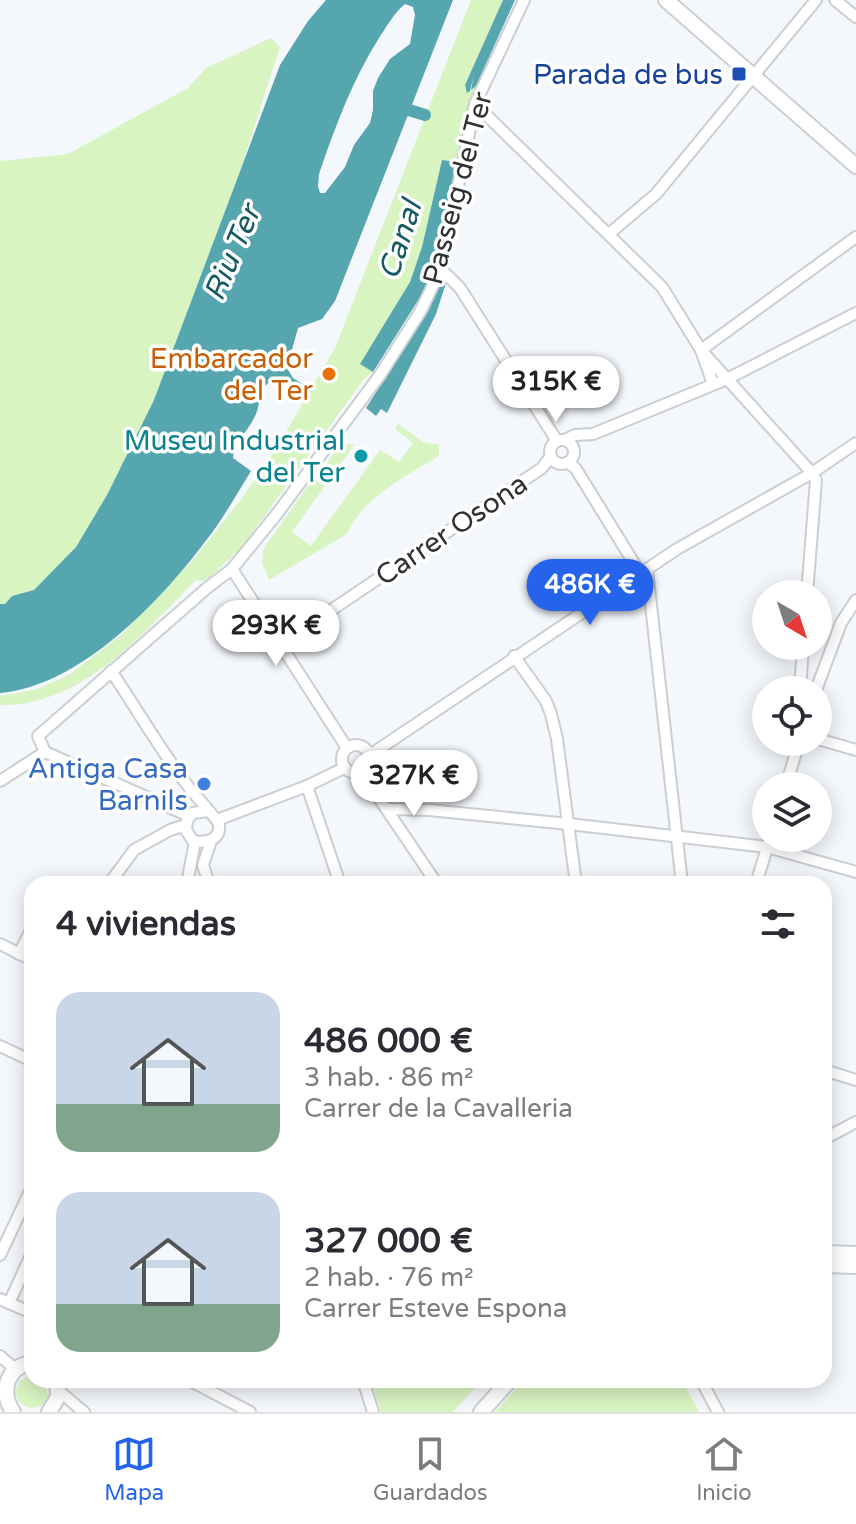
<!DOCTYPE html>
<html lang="es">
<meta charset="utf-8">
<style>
body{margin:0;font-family:"Varela Round",sans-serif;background:#f2f2f3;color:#2b2b33;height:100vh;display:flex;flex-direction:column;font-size:30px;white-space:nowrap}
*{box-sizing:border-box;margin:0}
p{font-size:26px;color:#7c7c81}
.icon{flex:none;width:44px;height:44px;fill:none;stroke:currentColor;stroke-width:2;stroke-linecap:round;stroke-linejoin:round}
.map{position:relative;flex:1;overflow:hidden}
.drawer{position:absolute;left:24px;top:876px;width:808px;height:512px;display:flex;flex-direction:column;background:#fff;border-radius:24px;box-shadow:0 4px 20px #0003}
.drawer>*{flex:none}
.needle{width:52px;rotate:141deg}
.controls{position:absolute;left:752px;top:580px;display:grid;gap:16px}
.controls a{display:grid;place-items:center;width:80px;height:80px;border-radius:50%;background:#fff;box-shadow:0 4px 20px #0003;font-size:40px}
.price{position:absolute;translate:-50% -68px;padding:0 18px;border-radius:28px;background:#fff;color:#222;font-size:26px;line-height:52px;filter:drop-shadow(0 2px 4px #0008)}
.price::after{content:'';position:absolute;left:50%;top:48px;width:24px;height:18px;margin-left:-12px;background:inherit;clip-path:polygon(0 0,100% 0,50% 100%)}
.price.active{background:#2563eb;color:#fff}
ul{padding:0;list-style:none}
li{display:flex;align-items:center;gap:24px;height:200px;padding:0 32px}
li span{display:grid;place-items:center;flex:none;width:224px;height:160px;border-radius:24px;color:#555}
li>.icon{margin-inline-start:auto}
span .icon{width:96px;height:96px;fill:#fffc;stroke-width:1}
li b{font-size:34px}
h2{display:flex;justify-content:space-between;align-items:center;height:96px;padding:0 32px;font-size:34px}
.menu{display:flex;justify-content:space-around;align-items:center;height:112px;border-top:2px solid #e1e1e2;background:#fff;font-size:22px;color:#7c7c81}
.menu a{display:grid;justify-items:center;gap:4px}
.menu .active{color:#2563eb}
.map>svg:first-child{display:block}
.green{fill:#d8f4c1}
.water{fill:#55a6af;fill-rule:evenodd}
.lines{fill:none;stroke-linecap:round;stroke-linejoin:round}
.canal{stroke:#55a6af;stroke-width:12}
.street-casing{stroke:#cbced3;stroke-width:14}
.secondary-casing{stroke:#cbced3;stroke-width:18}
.street{stroke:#fff;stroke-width:10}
.secondary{stroke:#fff;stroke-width:14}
.transit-dot{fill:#1a4fb4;stroke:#fff;stroke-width:3}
.food-dot{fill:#e8710a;stroke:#fff;stroke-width:3}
.culture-dot{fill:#0f9aa8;stroke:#fff;stroke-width:3}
.shop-dot{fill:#3f7fe0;stroke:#fff;stroke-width:3}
.labels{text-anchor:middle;stroke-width:7;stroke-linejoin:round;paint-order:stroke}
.transit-label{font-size:28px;fill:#164399;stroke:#fff;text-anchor:end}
.street-label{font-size:28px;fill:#303133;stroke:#fff}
.food-label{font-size:28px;fill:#c56008;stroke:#fff;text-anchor:end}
.culture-label{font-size:28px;fill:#0d838f;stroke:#fff;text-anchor:end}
.shop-label{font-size:28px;fill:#366cbe;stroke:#fff;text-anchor:end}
.water-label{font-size:30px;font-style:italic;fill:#175b62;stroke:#fff}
</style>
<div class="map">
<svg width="856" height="1412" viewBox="0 0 856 1412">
<rect width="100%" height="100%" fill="#f4f7fc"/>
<g class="green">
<path d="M 471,0 L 503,0 L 465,85 L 467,93 L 476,86 L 469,105 L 458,161 L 442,160 L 422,247 L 410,282 L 361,363 L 373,372 L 364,379 L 242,547 L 209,578 L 203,581 L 196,580 C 143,633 82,707 0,705 L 0,696 L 37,689 L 70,674 L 121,635 L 193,560 L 242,498 L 276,449 L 335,348 Z"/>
<path d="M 271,38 L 280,47 L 241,168 L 154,400 L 107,495 L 76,547 L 34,590 L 12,596 L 5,604 L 0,604 L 0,161 L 68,154 L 188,88 L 206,68 Z"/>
<path d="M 398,424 L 423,442 L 439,445 L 439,456 C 407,475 361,499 347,534 L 269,580 L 262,563 L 264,548 L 312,480 L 327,483 L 292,532 L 311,546 L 380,450 L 399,462 L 413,443 L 395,429 Z"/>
<path d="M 355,444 L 336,470 L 321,471 L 340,445 Z"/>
<path d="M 32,1375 L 32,1380 L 44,1380 L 48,1396 L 41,1406 L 30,1408 L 20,1403 L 15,1392 L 19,1381 Z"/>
<path d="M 371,1380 L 482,1380 L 453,1412 L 381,1412 Z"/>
<path d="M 524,1380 L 682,1380 L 699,1412 L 495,1412 Z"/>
</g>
<g class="water">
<path d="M 326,0 L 453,0 L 335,301 L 322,319 L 298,328 L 287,368 L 293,378 L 312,390 L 306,399 L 274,379 C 254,392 263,397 256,414 C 251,425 244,435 235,442 L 233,458 L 251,471 C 236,495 222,521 204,543 C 159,603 78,687 0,693 L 0,604 L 5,604 L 12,596 L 34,590 L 76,547 L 107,495 L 154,400 L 280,65 L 308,21 ZM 405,4 L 413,7 L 415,15 L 410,44 L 390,59 L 378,78 L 373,91 L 373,110 L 370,123 L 354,145 L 345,167 L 325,193 L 320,193 L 318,186 L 319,174 C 335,127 352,81 379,38 C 387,26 394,13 405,4 Z"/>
<path d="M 503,0 L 515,0 L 476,86 L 471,90 L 474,74 L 470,91 L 467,93 L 465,85 Z"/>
<path d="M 442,160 L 458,162 L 438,250 L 424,291 L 373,372 L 360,364 L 410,282 L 422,247 Z"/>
<path d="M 442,278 L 447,280 L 436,314 L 387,413 L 381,409 L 376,416 L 366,408 L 429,310 Z"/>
</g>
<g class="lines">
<path class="canal" d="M 393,111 L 409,110 L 425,115"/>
<g class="street-casing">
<g id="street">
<path d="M 835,0 L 856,17"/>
<path d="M 475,104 L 662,287 L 701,350 L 812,473 L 816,480 L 807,594"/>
<path d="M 610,233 L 656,194 L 816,0"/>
<path d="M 441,269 L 460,288 L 557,441"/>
<path d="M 713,384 L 701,350 L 856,237"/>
<path d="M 565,440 L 575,435 L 593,434 L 727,379 L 856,313"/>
<circle cx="562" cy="452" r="12"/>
<path d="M 568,462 L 576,469 L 640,573"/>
<path d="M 232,569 L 347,748"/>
<path d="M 647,569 L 682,884"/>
<path d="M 281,644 L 542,468 L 551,456"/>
<path d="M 514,656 L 546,701 L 551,714 L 557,739 L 576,884"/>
<path d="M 111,671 C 137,709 160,750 188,786 C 193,793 218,820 219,824 C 221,841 205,843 193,841 L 186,830 L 187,820 L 193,813 L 208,811"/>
<path d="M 800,690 L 803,646"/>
<path d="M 816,690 L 841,623 L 856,600"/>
<path d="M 818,739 L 856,750"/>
<circle cx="356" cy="759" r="14"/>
<path d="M 45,752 L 189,816"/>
<path d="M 370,755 L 677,549 L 812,473 L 856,443"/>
<path d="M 362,773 L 437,884"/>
<path d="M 0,781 L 45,752 L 38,736 L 207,588 L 232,569 L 276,515 L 380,375 L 420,312 L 441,269 L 475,104 L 524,0"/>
<path d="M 307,786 L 340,884"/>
<path d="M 786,786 L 799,742"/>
<path d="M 389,809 L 429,810 L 569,824 L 767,847 L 856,872"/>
<path d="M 217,820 L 307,786 L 344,768"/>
<path d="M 109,884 L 134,850 L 170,830 L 186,825"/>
<path d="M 187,884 L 195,841"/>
<path d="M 209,884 L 203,865 L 211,841"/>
<path d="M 756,884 L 770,838"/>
<path d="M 0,944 L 32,960"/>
<path d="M 19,954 L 32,928"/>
<path d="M 0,1046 L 32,1061"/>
<path d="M 824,1070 L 856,1080"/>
<path d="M 824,1139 L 856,1122"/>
<path d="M 0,1255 L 32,1187"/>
<path d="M 0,1299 L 32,1313"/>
<path d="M 9,1303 L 32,1253"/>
<path d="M 0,1356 L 15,1369"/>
<path d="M 189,1380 L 250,1412"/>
<path d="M 363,1380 L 373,1412"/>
<path d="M 701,1380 L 718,1412"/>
<path d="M 59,1391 L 84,1412"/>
</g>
</g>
<g class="secondary-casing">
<g id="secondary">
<path d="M 666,0 L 856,166"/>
<path d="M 824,1253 L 856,1254"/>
<path d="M 824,1265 L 856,1266"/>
<path d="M 13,1412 C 0,1392 6,1366 32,1363"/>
<path d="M 49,1412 L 58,1397 L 57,1380"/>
<path d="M 481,1412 L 510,1380"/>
</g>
</g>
<use href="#street" class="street"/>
<use href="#secondary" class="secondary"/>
</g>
<rect class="transit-dot" x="731" y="66" width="16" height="16" rx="4"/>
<circle class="food-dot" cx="329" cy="374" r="8"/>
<circle class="culture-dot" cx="361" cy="456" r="8"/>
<circle class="shop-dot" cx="204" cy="784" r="8"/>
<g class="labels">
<g class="transit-label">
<text x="723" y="84">Parada de bus</text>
</g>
<g class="street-label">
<text transform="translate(457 188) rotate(-75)" y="10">Passeig del Ter</text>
<text transform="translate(451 529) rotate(-34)" y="10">Carrer Osona</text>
</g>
<g class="food-label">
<text x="313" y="368">Embarcador<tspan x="313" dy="32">del Ter</tspan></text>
</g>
<g class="culture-label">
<text x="345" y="450">Museu Industrial<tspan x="345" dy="32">del Ter</tspan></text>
</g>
<g class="shop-label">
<text x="188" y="778">Antiga Casa<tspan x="188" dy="32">Barnils</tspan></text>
</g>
<g class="water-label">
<text transform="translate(400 240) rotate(-72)" y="10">Canal</text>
<text transform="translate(232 253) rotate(-67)" y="10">Riu Ter</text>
</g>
</g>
</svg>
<div class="controls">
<a><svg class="needle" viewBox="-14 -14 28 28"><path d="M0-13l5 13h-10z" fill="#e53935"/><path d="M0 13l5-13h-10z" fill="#7c7c81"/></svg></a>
<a><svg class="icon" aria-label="locate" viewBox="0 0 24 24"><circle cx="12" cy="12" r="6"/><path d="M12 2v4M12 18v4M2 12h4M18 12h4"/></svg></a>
<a><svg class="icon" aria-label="layers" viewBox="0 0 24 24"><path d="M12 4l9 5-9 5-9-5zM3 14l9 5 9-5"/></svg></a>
</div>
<b class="price" style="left:556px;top:424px">315K €</b>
<b class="price active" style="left:590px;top:627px">486K €</b>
<b class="price" style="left:276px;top:668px">293K €</b>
<b class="price" style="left:414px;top:818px">327K €</b>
<section class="drawer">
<h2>4 viviendas<svg class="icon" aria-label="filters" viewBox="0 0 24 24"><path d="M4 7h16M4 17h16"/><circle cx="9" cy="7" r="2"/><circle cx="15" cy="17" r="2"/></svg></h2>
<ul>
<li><span style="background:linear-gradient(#c9d6e8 70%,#7fa58c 0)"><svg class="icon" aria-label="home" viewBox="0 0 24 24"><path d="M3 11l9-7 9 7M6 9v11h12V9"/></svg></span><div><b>486 000 €</b><p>3 hab. · 86 m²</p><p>Carrer de la Cavalleria</p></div></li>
<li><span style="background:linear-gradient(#c9d6e8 70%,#7fa58c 0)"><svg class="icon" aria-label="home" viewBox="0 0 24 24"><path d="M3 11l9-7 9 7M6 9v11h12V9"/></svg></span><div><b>327 000 €</b><p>2 hab. · 76 m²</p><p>Carrer Esteve Espona</p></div></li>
</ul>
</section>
</div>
<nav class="menu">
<a class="active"><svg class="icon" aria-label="map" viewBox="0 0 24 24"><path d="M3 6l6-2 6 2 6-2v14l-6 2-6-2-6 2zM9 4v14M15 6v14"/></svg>Mapa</a>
<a><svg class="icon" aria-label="saved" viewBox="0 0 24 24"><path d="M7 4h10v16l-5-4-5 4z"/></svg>Guardados</a>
<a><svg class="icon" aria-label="home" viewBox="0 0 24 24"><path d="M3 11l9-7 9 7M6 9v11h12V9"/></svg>Inicio</a>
</nav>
